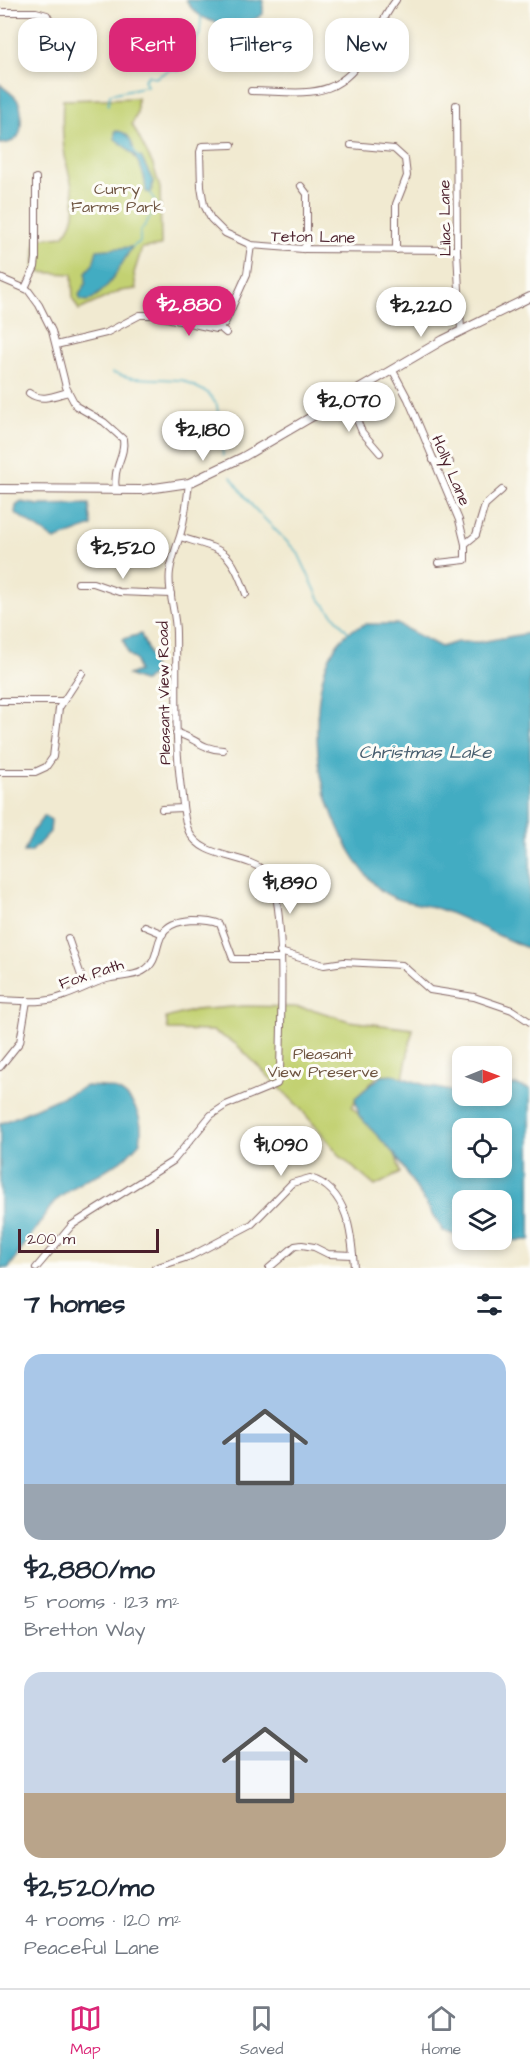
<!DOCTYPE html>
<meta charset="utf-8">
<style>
body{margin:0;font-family:"Architects Daughter",sans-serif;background:#f6f6f7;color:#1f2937;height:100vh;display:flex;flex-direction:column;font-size:22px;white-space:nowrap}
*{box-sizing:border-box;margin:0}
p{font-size:20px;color:#747a83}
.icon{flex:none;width:33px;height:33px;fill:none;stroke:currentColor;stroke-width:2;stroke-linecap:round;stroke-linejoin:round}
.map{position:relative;height:1268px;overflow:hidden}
.side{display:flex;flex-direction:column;background:#fff;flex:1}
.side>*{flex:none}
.top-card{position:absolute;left:18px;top:18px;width:495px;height:54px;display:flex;gap:12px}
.needle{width:39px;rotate:89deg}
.tools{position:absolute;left:452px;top:1046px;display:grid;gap:12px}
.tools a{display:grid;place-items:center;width:60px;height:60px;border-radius:12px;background:#fff;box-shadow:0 3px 9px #0003;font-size:30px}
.scale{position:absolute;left:18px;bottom:15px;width:141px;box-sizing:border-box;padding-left:6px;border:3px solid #4a1f2b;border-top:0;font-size:16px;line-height:21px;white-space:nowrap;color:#4a1f2b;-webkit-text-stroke:4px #fdfcf7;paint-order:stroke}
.price{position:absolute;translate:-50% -51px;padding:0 14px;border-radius:21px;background:#fff;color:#222;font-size:20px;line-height:39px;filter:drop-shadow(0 2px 3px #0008)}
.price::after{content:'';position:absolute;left:50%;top:36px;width:18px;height:14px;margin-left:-9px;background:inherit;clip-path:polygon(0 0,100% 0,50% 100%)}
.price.on{background:#db2777;color:#fff}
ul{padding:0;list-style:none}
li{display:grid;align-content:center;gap:12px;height:318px;padding:0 24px}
li span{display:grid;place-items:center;height:186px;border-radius:18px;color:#555}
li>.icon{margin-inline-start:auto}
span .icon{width:108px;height:108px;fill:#fffc;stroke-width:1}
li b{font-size:26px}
h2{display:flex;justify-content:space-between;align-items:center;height:72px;padding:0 24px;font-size:26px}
.chip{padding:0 21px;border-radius:18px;background:#fff;box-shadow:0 3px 9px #0003;font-size:21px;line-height:54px}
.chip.on{background:#db2777;color:#fff}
.tab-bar{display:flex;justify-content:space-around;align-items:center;height:84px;border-top:2px solid #e0e1e3;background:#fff;font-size:16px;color:#747a83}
.tab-bar a{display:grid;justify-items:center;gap:3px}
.tab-bar .on{color:#db2777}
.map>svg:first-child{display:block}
.green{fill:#c3d172;stroke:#86784e;stroke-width:1.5}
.water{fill:#43acc2;stroke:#466676;stroke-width:1.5;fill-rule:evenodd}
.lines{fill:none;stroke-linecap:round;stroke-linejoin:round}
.stream{stroke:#43acc2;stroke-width:1.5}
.minor-casing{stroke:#846665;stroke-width:8}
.major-casing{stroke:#846665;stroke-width:10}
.minor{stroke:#fff;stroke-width:6}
.major{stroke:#fff;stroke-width:8}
.labels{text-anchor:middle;stroke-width:6;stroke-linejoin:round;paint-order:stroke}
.park-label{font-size:16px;fill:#6e5440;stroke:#fdfcf7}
.street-label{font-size:16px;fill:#4a1f2b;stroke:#fdfcf7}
.water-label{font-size:18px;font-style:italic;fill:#475e6f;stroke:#fdfcf7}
</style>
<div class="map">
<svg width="530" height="1268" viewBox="0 0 530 1268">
<rect width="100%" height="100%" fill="#fdfcf7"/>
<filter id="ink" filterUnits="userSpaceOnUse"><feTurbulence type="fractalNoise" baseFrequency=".0167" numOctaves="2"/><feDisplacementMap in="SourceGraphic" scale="12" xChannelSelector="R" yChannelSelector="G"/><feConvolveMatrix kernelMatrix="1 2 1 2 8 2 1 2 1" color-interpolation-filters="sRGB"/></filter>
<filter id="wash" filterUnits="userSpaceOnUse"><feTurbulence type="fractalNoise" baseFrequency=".008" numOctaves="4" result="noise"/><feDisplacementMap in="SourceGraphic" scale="24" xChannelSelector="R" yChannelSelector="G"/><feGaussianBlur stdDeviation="1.35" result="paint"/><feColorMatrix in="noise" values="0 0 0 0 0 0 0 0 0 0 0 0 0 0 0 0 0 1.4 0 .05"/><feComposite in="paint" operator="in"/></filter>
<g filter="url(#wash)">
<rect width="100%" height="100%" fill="#f1ead1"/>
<g class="green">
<path d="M 137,98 L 137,114 L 132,124 L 153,165 L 160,188 L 161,246 L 142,248 L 134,273 L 136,289 L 120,291 L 79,310 L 73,299 L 72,274 L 34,272 L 36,239 L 63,236 C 85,213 70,184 65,156 C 62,138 62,119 63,100 Z"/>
<path d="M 243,1006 L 294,1007 L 315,1010 L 349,1021 L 413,1029 L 403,1078 L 378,1074 C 371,1087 357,1092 352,1107 L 396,1156 L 400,1173 L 375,1186 L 342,1158 L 300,1108 L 236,1044 L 213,1031 L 168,1030 L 166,1018 L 195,1010 Z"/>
</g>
<g class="water">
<path d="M 186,0 L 263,0 L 263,14 C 241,32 199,26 186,0 Z"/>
<path d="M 0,84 C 5,90 14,94 18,101 C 22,107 21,114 21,119 C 22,135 18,143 0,144 Z"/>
<path d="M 115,131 C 130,131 133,143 135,156 L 141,157 L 153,181 L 151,193 L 146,192 C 145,167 135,153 115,139 Z"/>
<path d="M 132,247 C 120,266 110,290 88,301 L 81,300 L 79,295 L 86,283 L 86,272 L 93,264 L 97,250 Z"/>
<path d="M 21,502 L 39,505 L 89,504 L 92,526 L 55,540 L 15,513 L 16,506 Z"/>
<path d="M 365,624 L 397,624 L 441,647 L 457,642 L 480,642 L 530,633 L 530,949 C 500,938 472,921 442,910 C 419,902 393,904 375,885 C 349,858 328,812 321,775 C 314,735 313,659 349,632 C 353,629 360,627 365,624 Z"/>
<path d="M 141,634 C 146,648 153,658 153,673 L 144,682 L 128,675 L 138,671 L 136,661 L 128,654 L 123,639 Z"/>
<path d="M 44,816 L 51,820 L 50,832 L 31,852 L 24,852 L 32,832 Z"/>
<path d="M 394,1075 L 431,1087 L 462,1093 L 462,1095 L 501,1095 L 501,1086 L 516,1085 L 530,1089 L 530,1240 L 475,1242 L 465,1239 L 501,1239 L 501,1200 L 462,1200 L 462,1238 L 443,1231 L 396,1156 L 359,1116 L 355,1098 L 381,1076 ZM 462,1128 L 501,1128 L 501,1167 L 462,1167 Z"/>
<path d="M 86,1086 C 94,1087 103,1086 110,1088 C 134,1093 145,1121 140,1142 L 125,1158 L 99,1174 L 84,1180 L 54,1202 L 9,1268 L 0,1268 L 0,1124 Z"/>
</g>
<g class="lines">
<g class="stream">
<path d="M 108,105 L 110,94 L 147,86 L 144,80 L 149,75 L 155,78 L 171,69 L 178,71 L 186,66 L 193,44 L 200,34 L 201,16"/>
<path d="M 133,149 L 139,158"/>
<path d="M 132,247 L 140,242 L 140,232 L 157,207 L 151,193"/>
<path d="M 112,373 L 132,378 L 182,380 L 208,393 L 217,405 L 223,456"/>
<path d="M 231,477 L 253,507 L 298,553 L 319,598 L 349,633"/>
</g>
</g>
</g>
<g filter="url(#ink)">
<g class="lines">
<g class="minor-casing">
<g id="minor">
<path d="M 0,12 L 36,12 L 47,15 L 52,25 L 48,47"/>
<path d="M 251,91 C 308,92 339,103 371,45 C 379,29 385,14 396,0"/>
<path d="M 456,105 L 457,250 L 461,331"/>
<path d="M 232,145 L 202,146 L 200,152 L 201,187 L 204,205 L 211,219 L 225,233 L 251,245 L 303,249 L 457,250"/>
<path d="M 351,145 L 394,149 L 405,159 L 407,176 L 396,204 L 396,250"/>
<path d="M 301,186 L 307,194 L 307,243 L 303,249"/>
<path d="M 0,278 L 28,290 L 39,305 L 52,331 L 66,387 L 76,406 L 104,422 L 123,439 C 126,457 112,466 116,490"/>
<path d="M 25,288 L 35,267 L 36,258 L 36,178"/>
<path d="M 219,327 L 226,333"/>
<path d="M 56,345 L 106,333 L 140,315 L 153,315 L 216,329 L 225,323 L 247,274 L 251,245"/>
<path d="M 392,369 L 408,399 L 459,520 L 465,544 L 465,560 L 438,563"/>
<path d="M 29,393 C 41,402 54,396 68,392"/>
<path d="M 347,396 L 362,432 L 380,453"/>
<path d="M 433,460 L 445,464 L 450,462"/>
<path d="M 180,537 C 225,551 229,548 246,594"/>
<path d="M 465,544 L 476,535 L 485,505 L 502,490"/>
<path d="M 78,583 L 93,583 L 119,592 L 171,594"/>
<path d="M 0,701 L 63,701"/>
<path d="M 176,733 C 195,737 200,749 223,750"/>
<path d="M 0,772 L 35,772 L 46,767 L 53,757 L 59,708 L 82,673"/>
<path d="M 162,809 L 183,808"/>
<path d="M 144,926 L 163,934"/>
<path d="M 68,938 L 85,987"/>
<path d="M 280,952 L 324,965 L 344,962 L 402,965 L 430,990 L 474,997 L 512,1010 L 530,1022"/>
<path d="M 0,1000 C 21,1001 43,1004 64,996 C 79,991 92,983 107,979 C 118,976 133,977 143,971 C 168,957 144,923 193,920 C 202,920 212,920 220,924 L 233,959 L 281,959"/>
<path d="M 0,1067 L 20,1042 L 27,1001"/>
<path d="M 36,1268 L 72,1225 L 173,1161 L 211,1115 L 226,1105 L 277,1084 L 280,1075 C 280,1040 288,893 267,873 C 246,853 203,860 189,832 C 184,821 183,807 182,796 C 174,742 177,688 176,633 C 176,612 167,592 170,571 C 172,558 176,548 180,536 C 185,519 187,500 189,483"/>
<path d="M 155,1268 L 191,1256 L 252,1224 L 292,1183 L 310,1178 C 348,1189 352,1235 354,1268"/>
<path d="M 269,1268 L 295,1246 L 302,1245 L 314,1247 L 328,1254 L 353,1255"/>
</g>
</g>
<g class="major-casing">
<path id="major" d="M 0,489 L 141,490 L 189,483 L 243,457 L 443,340 L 530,297"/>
</g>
<use href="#minor" class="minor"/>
<use href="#major" class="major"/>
</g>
</g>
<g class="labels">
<g class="park-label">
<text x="117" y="194">Curry<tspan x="117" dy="18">Farms Park</tspan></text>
<text x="323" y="1059">Pleasant<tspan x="323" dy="18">View Preserve</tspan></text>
</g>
<g class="street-label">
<text transform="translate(444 218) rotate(-91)" y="6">Lilac Lane</text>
<text transform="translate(313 236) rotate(1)" y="6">Teton Lane</text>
<text transform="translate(452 470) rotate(67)" y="6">Holly Lane</text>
<text transform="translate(163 693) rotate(-91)" y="6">Pleasant View Road</text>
<text transform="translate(91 973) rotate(-18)" y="6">Fox Path</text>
</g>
<g class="water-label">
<text x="425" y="758">Christmas Lake</text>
</g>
</g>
</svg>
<div class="tools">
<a><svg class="needle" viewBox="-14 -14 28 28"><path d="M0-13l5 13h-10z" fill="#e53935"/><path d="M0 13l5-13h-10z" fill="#747a83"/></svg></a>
<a><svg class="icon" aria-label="locate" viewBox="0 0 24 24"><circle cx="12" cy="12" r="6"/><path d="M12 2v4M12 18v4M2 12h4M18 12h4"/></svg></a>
<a><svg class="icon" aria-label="layers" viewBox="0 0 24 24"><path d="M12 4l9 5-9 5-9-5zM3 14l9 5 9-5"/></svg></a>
</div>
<div class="scale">200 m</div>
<b class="price on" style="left:189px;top:337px">$2,880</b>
<b class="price" style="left:421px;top:338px">$2,220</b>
<b class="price" style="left:349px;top:433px">$2,070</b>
<b class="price" style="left:203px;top:462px">$2,180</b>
<b class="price" style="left:123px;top:580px">$2,520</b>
<b class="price" style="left:290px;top:915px">$1,890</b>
<b class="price" style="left:281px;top:1177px">$1,090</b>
<div class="top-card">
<a class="chip">Buy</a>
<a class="chip on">Rent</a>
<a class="chip">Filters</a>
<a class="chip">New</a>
</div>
</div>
<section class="side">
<h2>7 homes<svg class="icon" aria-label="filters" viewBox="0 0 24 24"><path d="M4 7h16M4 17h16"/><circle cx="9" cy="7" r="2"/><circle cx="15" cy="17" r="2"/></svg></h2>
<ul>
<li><span style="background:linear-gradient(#a9c7e8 70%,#9aa5b1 0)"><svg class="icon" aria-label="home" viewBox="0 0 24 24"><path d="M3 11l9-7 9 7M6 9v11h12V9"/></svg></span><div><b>$2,880/mo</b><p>5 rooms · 123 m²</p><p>Bretton Way</p></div></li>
<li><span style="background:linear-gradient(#c9d6e8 65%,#b9a48a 0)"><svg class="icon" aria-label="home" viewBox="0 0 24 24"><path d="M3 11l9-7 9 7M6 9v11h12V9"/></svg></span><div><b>$2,520/mo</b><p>4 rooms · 120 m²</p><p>Peaceful Lane</p></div></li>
</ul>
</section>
<nav class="tab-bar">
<a class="on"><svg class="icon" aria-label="map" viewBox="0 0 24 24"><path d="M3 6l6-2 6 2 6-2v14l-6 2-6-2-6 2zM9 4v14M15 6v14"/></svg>Map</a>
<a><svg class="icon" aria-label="saved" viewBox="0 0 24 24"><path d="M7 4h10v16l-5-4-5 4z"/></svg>Saved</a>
<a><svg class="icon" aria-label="home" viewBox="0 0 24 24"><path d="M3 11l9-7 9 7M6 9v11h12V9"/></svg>Home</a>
</nav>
